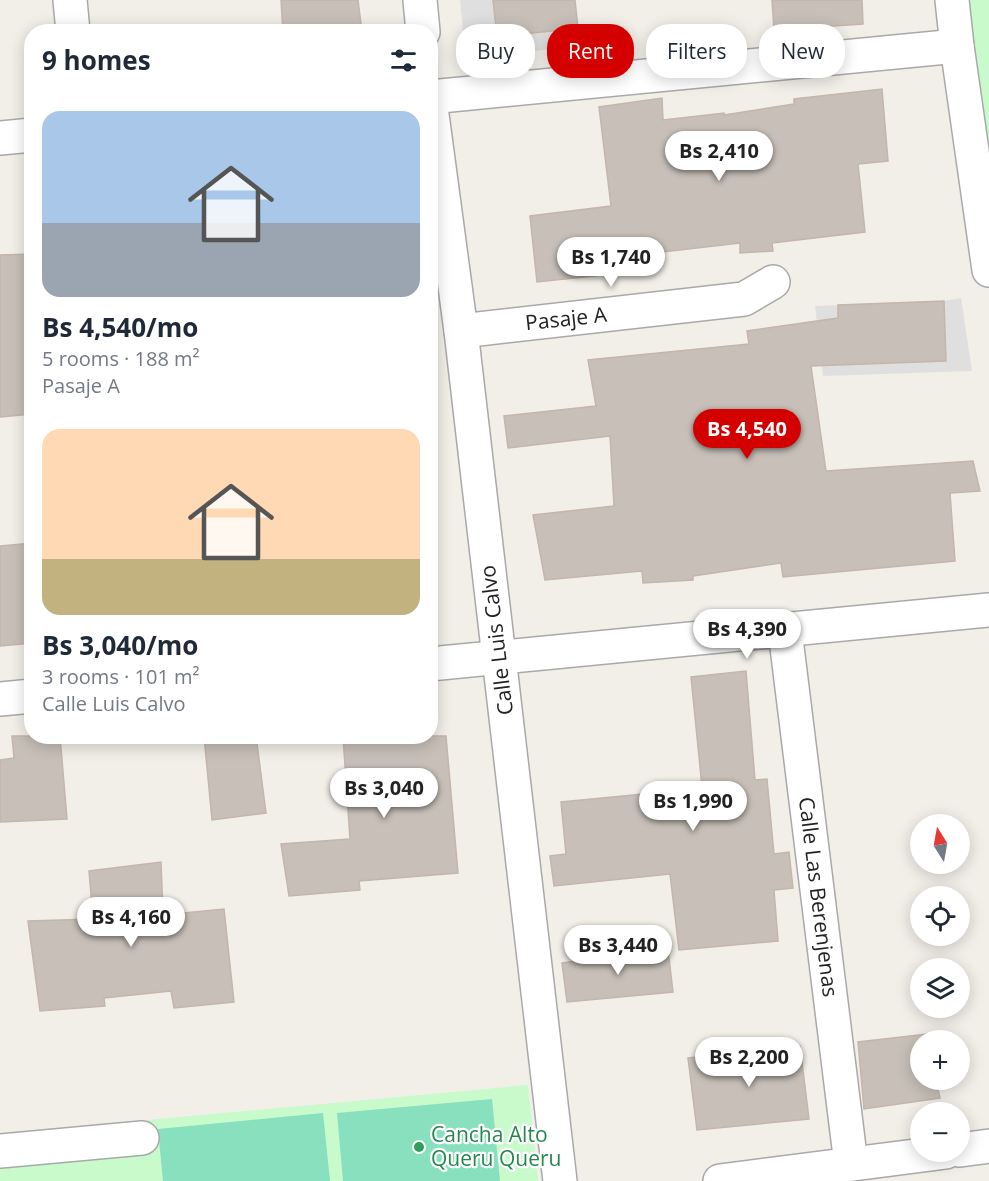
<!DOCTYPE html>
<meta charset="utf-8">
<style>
body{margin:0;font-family:"Open Sans",sans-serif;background:#f6f6f7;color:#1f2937;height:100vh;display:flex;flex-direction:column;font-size:22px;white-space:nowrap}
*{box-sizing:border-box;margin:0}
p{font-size:20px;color:#747a83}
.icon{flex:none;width:33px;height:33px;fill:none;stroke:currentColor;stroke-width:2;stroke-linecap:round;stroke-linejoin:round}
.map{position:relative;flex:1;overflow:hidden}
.details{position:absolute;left:24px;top:24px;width:414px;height:720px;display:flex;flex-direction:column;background:#fff;border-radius:24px;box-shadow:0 3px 15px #0003}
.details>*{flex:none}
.top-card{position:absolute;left:456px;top:24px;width:442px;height:54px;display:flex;gap:12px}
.needle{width:39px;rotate:349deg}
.buttons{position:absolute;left:910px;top:814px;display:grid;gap:12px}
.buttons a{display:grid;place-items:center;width:60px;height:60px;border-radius:50%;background:#fff;box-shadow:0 3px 15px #0003;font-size:30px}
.price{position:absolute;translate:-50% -51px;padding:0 14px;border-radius:21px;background:#fff;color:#222;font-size:20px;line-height:39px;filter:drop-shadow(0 2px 3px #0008)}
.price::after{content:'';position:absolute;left:50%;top:36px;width:18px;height:14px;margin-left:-9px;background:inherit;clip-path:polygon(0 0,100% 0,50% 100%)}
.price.active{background:#d40000;color:#fff}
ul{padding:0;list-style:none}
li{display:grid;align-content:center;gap:12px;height:318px;padding:0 18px}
li span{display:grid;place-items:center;height:186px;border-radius:18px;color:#555}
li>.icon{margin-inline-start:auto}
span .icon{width:108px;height:108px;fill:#fffc;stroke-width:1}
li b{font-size:26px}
h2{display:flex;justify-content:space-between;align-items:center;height:72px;padding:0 18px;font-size:26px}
.chip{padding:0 21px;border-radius:24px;background:#fff;box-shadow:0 3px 15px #0003;font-size:21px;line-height:54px}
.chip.active{background:#d40000;color:#fff}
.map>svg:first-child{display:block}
.residential{fill:#e0dfdf}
.park{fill:#c8facc}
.pitch{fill:#88e0be}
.building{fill:#c7bfb8;stroke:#c4b6ab;stroke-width:1.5}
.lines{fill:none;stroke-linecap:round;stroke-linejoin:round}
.minor-casing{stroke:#a9a9a9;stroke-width:36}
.minor{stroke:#fff;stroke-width:33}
.leisure-dot{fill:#2e9e5b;stroke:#fff;stroke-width:2}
.labels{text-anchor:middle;stroke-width:4.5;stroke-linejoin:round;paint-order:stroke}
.street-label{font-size:21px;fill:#222;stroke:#fff}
.leisure-label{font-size:21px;fill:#27864d;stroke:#fff;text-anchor:start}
</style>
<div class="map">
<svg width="989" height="1181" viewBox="0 0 989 1181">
<rect width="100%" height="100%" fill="#f2efe9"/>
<g class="residential">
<path d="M 460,0 L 575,0 L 580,46 L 479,57 L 464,42 Z"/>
<path d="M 961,298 L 972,371 L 823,376 L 815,306 L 944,301 Z"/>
</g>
<g class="park">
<path d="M 968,0 L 989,0 L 989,157 Z"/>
<path d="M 528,1085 L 538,1181 L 0,1181 L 0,1166 L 150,1153 L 147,1120 Z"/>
</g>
<g class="pitch">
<path d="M 492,1099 L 500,1181 L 343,1181 L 337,1113 Z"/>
<path d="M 323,1113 L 330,1181 L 163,1181 L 158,1129 Z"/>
</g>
<g class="building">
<path d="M 281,0 L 358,0 L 362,32 L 283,32 Z"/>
<path d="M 493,0 L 575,0 L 578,28 L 497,37 Z"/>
<path d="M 772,0 L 862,0 L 863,24 L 774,30 Z"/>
<path d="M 882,89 L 888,161 L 858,164 L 865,232 L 772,243 L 773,251 L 740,253 L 740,243 L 619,257 L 621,273 L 537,282 L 530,216 L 611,206 L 599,107 L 662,98 L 663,120 L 724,113 L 724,115 L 794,104 L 794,99 Z"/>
<path d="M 32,254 L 32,414 L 0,417 L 0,255 Z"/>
<path d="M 944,301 L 946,361 L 811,366 L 826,471 L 973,461 L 980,491 L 950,493 L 955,561 L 783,577 L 781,563 L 693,576 L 693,580 L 643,583 L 642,571 L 545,580 L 533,515 L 614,506 L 610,436 L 508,448 L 504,416 L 596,406 L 588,360 L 749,344 L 747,331 L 838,318 L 838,305 Z"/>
<path d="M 32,543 L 32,643 L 0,646 L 0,546 Z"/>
<path d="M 746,671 L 755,780 L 767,779 L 774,854 L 789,852 L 793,888 L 774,890 L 778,941 L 679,950 L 670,874 L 554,886 L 550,856 L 566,854 L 561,802 L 685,790 L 685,789 L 702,787 L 691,677 Z"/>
<path d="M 12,736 L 60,736 L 67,819 L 0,822 L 0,760 L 14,758 Z"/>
<path d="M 204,736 L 256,736 L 266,813 L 212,820 Z"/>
<path d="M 343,736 L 446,736 L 458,873 L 359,881 L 360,890 L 289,896 L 281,844 L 350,839 Z"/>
<path d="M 161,862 L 163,915 L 224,909 L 234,1002 L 174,1008 L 171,991 L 104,998 L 105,1006 L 40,1011 L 28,921 L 93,919 L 89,871 Z"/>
<path d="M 668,949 L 673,992 L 567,1002 L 562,963 Z"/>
<path d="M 927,1034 L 928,1041 L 921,1041 L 921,1080 L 936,1080 L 940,1098 L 864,1109 L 858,1042 Z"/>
<path d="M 800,1046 L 809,1119 L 697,1130 L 688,1058 Z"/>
</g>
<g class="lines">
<g class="minor-casing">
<g id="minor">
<path d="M 70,0 L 73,32"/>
<path d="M 420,0 L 423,32"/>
<path d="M 952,0 L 957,46 L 989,270"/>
<path d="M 430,97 L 957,46"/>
<path d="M 430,100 L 461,331 L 560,1181"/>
<path d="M 0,138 L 32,135"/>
<path d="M 461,331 L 744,299 L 773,282"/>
<path d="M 785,631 L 851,1164"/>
<path d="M 430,664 L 989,610"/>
<path d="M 0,699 L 32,696"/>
<path d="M 960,1150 L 989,1146"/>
<path d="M 0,1151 L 142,1138"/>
<path d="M 720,1181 L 946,1152"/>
</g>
</g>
<use href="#minor" class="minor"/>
</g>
<circle class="leisure-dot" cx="419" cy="1147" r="6"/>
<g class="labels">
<g class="street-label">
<text transform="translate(566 319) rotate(-6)" y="7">Pasaje A</text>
<text transform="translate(497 640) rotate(-97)" y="7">Calle Luis Calvo</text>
<text transform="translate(818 897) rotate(83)" y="7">Calle Las Berenjenas</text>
</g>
<g class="leisure-label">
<text x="431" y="1142">Cancha Alto<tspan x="431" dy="24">Queru Queru</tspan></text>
</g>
</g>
</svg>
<div class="buttons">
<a><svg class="needle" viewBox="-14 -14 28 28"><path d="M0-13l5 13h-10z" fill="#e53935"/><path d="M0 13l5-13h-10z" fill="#747a83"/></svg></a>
<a><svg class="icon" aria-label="locate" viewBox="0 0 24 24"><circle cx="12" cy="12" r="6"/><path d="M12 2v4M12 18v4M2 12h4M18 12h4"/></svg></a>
<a><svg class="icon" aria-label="layers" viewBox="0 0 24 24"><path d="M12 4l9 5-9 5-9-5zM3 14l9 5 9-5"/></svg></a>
<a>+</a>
<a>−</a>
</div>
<b class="price" style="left:719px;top:182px">Bs 2,410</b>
<b class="price" style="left:611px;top:288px">Bs 1,740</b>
<b class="price active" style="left:747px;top:460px">Bs 4,540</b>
<b class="price" style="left:747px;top:660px">Bs 4,390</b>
<b class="price" style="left:384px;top:819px">Bs 3,040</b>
<b class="price" style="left:693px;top:832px">Bs 1,990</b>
<b class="price" style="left:131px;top:948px">Bs 4,160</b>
<b class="price" style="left:618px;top:976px">Bs 3,440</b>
<b class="price" style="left:749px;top:1088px">Bs 2,200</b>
<div class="top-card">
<a class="chip">Buy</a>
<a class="chip active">Rent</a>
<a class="chip">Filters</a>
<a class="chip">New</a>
</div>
<section class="details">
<h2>9 homes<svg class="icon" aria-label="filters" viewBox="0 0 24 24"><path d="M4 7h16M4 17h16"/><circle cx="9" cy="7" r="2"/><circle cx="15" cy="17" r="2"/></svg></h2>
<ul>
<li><span style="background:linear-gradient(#a9c7e8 60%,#9aa5b1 0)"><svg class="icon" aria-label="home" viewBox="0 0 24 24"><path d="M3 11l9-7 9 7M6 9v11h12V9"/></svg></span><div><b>Bs 4,540/mo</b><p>5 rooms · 188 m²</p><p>Pasaje A</p></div></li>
<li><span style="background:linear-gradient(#ffd9b3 70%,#c2b280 0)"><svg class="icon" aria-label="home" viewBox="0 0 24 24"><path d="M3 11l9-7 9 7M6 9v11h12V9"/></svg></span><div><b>Bs 3,040/mo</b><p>3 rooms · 101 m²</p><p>Calle Luis Calvo</p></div></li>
</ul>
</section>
</div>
